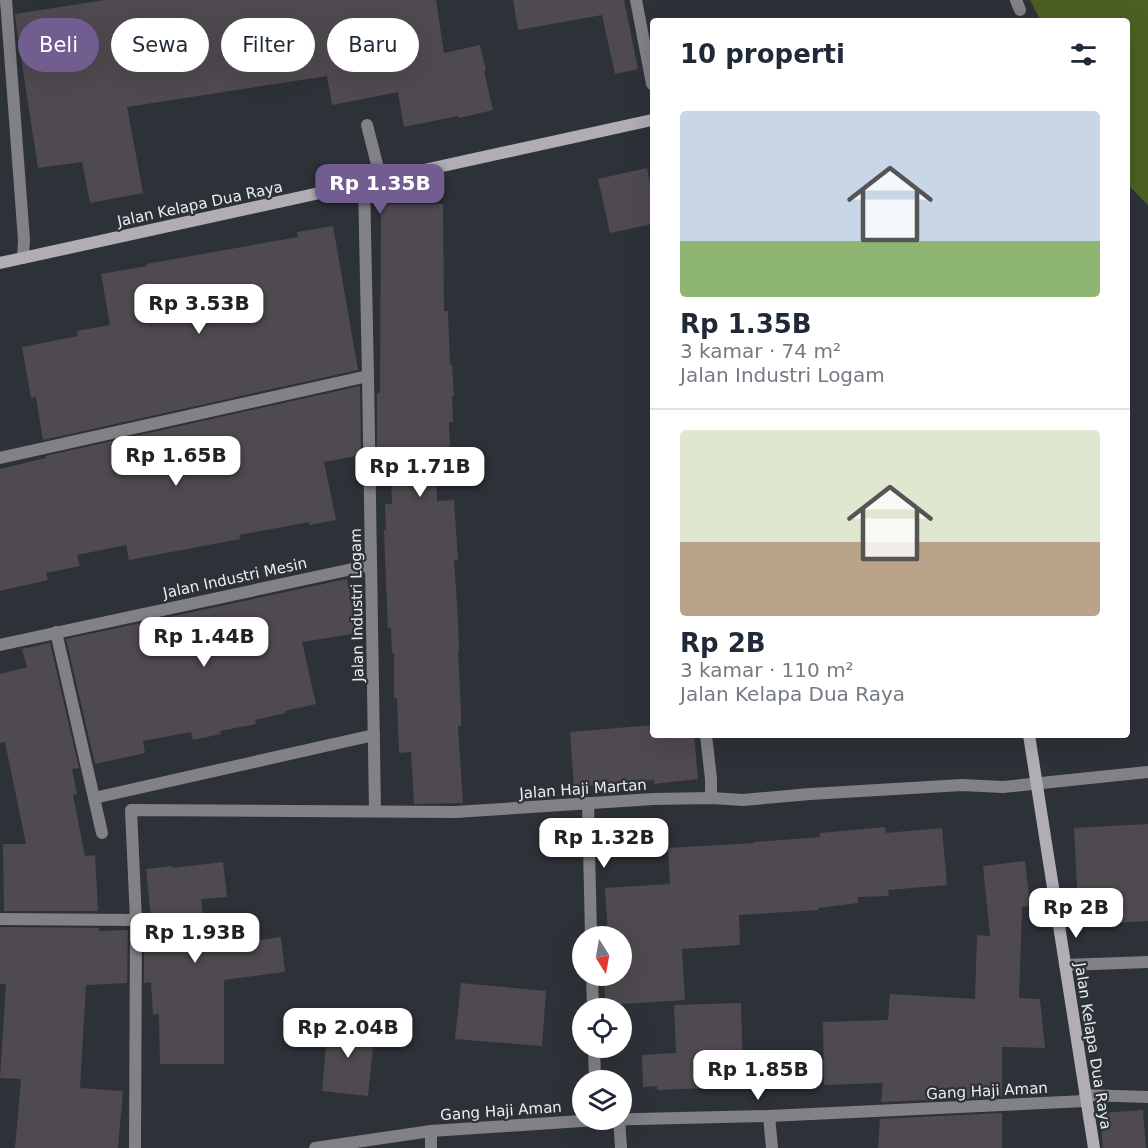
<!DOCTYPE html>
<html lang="id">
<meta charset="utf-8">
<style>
body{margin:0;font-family:"DejaVu Sans",sans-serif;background:#f6f6f7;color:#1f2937;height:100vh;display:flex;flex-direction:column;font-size:22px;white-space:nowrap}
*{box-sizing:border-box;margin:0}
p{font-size:20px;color:#747a83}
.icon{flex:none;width:33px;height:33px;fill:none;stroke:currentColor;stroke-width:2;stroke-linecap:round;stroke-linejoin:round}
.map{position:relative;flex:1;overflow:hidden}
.sheet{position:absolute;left:650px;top:18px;width:480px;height:720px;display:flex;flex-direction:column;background:#fff;border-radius:6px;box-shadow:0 6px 24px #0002}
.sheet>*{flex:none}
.guide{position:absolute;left:18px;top:18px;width:542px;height:54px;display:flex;gap:12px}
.needle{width:39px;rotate:169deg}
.controls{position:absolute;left:572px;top:926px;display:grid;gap:12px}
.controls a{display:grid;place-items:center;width:60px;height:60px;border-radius:50%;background:#fff;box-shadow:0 6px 24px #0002;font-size:30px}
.price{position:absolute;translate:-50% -51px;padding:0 14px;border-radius:12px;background:#fff;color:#222;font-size:20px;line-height:39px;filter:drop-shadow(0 2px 3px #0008)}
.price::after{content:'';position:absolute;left:50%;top:36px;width:18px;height:14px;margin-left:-9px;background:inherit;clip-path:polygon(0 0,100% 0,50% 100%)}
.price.on{background:#715d8f;color:#fff}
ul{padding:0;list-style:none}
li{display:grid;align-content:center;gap:12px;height:318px;padding:0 30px}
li+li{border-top:2px solid #e0e1e3}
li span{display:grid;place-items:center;height:186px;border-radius:6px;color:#555}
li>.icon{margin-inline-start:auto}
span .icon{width:108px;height:108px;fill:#fffc;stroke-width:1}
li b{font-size:26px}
h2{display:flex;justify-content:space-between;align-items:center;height:72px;padding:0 30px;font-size:26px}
.tag{padding:0 21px;border-radius:27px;background:#fff;box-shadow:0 6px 24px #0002;font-size:21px;line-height:54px}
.tag.on{background:#715d8f;color:#fff}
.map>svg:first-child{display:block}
.forest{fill:#4c5f23}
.building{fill:#4f4a50}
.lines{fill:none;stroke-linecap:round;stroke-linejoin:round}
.lane{stroke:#828185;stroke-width:12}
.street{stroke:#828185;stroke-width:12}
.secondary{stroke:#b0aeb4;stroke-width:12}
.labels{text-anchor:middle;stroke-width:4.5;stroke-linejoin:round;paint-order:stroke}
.street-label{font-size:15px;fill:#eaeef1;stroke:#2d3238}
</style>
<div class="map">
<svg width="1148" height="1148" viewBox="0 0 1148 1148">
<rect width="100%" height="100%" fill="#2d3238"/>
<path class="forest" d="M 1030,0 L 1148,0 L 1148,205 L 1127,184 L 1126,21 L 1041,21 Z"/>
<g class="building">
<path d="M 105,0 L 436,0 L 444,53 L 480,45 L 486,71 L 484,71 L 493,110 L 459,118 L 458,116 L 404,127 L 398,92 L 332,105 L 327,76 L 127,107 L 143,193 L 90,203 L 82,162 L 38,168 L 17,31 L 15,14 Z"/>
<path d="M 513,0 L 624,0 L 638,69 L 615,74 L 602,15 L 518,30 Z"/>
<path d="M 647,168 L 652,192 L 652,224 L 610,233 L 598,179 Z"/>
<path d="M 381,204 L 443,204 L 444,311 L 448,311 L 450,365 L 452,365 L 454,396 L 452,396 L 453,422 L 449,422 L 450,451 L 435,452 L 437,501 L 454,500 L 458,560 L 454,560 L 458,620 L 459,651 L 458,651 L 461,711 L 461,726 L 458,726 L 463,803 L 414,804 L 411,752 L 399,753 L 397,698 L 394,698 L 394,653 L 392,653 L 391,627 L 388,628 L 384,530 L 386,530 L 385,504 L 392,504 L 390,449 L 377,451 L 377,393 L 380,393 Z"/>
<path d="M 333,226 L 358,370 L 43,440 L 36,397 L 31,398 L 22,347 L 78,336 L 77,331 L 110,325 L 101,274 L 147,266 L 146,264 L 298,237 L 297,232 Z"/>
<path d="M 360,386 L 361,455 L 324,462 L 336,520 L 309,525 L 309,522 L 239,535 L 240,539 L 129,560 L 126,545 L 77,555 L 80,566 L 46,573 L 48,580 L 0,591 L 0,469 L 46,458 L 45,456 Z"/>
<path d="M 347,579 L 358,633 L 302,642 L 316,704 L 285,711 L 286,713 L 255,720 L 256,724 L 220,731 L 221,734 L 193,740 L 191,732 L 143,741 L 145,753 L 95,764 L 66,639 Z"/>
<path d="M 50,643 L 79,768 L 72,769 L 77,794 L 73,795 L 85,856 L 95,855 L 98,911 L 4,911 L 3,844 L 26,844 L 5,742 L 0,743 L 0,674 L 27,667 L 22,649 Z"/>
<path d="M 652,725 L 652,735 L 694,735 L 698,779 L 654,784 L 654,780 L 574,787 L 570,732 Z"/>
<path d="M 1148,824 L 1148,921 L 1079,925 L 1074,828 Z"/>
<path d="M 885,827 L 886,833 L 942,828 L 947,885 L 888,890 L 889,896 L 858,897 L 858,903 L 818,908 L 818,910 L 739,915 L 740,945 L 682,949 L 685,1000 L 605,1005 L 604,975 L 621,975 L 621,936 L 608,936 L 605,888 L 670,884 L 668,848 L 754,843 L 754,842 L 820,837 L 820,833 Z"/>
<path d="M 1025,861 L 1030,906 L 1022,907 L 1019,998 L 1040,999 L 1045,1048 L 1002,1047 L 1002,1097 L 881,1102 L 883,1083 L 824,1085 L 823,1022 L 888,1020 L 890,994 L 975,999 L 977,935 L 990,936 L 983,866 Z"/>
<path d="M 223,862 L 227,897 L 201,899 L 207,948 L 281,937 L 285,972 L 224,980 L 224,1064 L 160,1064 L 159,1014 L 153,1015 L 151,982 L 144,983 L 144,929 L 152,928 L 146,869 L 172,866 L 172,868 Z"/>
<path d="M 0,927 L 99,928 L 99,931 L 128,930 L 127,983 L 86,985 L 80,1088 L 123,1091 L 118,1148 L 15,1148 L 21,1079 L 0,1078 L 6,984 L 0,984 Z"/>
<path d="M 461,983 L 546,991 L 542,1046 L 455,1039 Z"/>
<path d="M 741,1003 L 743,1082 L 707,1083 L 708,1088 L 657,1090 L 657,1086 L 643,1087 L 642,1055 L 676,1053 L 674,1005 Z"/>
<path d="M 328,1023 L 375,1028 L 368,1096 L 322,1091 Z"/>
<path d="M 1143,1110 L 1146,1148 L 1103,1148 L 1100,1113 Z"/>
<path d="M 1002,1113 L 1002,1148 L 878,1148 L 880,1119 Z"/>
</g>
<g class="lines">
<path class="lane" d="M 367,125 L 381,180"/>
<g class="street">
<path d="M 6,0 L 24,240 L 23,258"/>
<path d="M 636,0 L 652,84"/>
<path d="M 1016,0 L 1020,10"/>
<path d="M 364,183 L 368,376 L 375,811"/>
<path d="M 0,458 L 368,376"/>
<path d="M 56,632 L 102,833"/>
<path d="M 0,645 L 371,565"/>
<path d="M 706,735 L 711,779 L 711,798"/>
<path d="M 94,798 L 374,735"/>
<path d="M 588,803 L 591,936"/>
<path d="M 0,919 L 136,920"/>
<path d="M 1065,965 L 1148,962"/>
<path d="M 592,975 L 593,1008"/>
<path d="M 594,1047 L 595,1080"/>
<path d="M 1085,1095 L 1148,1097"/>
<path d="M 769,1116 L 772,1148"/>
<path d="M 619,1119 L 621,1148"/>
<path d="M 135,1148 L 136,920 L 131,810 L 455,812 L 653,799 L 711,798 L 743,800 L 810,794 L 962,785 L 1003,787 L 1148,772"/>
<path d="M 315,1148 L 431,1131 L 596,1120 L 769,1116 L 1086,1101"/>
<path d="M 431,1148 L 431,1131"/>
</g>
<g class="secondary">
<path d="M 0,263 L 652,120"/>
<path d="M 1029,735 L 1094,1148"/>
</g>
</g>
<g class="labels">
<g class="street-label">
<text transform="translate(200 204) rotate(-12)" y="5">Jalan Kelapa Dua Raya</text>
<text transform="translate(235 578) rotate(-12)" y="5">Jalan Industri Mesin</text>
<text transform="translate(357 605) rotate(-91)" y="5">Jalan Industri Logam</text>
<text transform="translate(583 789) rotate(-4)" y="5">Jalan Haji Martan</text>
<text transform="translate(1093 1046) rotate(81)" y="5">Jalan Kelapa Dua Raya</text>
<text transform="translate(987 1091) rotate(-3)" y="5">Gang Haji Aman</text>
<text transform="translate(501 1111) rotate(-4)" y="5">Gang Haji Aman</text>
</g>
</g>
</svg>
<div class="controls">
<a><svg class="needle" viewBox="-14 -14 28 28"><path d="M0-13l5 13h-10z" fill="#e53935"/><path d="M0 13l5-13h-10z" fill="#747a83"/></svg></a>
<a><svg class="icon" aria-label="locate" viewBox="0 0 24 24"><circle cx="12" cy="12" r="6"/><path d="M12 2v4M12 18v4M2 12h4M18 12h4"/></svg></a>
<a><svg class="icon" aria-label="layers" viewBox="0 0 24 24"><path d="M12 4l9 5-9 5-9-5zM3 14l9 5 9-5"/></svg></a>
</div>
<b class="price on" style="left:380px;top:215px">Rp 1.35B</b>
<b class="price" style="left:199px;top:335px">Rp 3.53B</b>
<b class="price" style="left:176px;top:487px">Rp 1.65B</b>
<b class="price" style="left:420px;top:498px">Rp 1.71B</b>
<b class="price" style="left:204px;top:668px">Rp 1.44B</b>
<b class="price" style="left:604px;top:869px">Rp 1.32B</b>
<b class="price" style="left:1076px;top:939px">Rp 2B</b>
<b class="price" style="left:195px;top:964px">Rp 1.93B</b>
<b class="price" style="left:348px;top:1059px">Rp 2.04B</b>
<b class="price" style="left:758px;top:1101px">Rp 1.85B</b>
<div class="guide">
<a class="tag on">Beli</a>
<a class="tag">Sewa</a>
<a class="tag">Filter</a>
<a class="tag">Baru</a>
</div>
<section class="sheet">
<h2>10 properti<svg class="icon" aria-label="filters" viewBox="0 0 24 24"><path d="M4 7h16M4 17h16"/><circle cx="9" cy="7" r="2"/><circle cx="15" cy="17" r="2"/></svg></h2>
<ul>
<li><span style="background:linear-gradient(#c9d6e8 70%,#8fb573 0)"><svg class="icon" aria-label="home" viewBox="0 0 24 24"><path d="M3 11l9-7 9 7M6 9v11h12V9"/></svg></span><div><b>Rp 1.35B</b><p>3 kamar · 74 m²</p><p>Jalan Industri Logam</p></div></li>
<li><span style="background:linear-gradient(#dfe7d0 60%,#b9a48a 0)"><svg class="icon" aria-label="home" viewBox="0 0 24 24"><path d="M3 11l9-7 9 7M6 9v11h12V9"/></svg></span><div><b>Rp 2B</b><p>3 kamar · 110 m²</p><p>Jalan Kelapa Dua Raya</p></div></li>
</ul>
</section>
</div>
